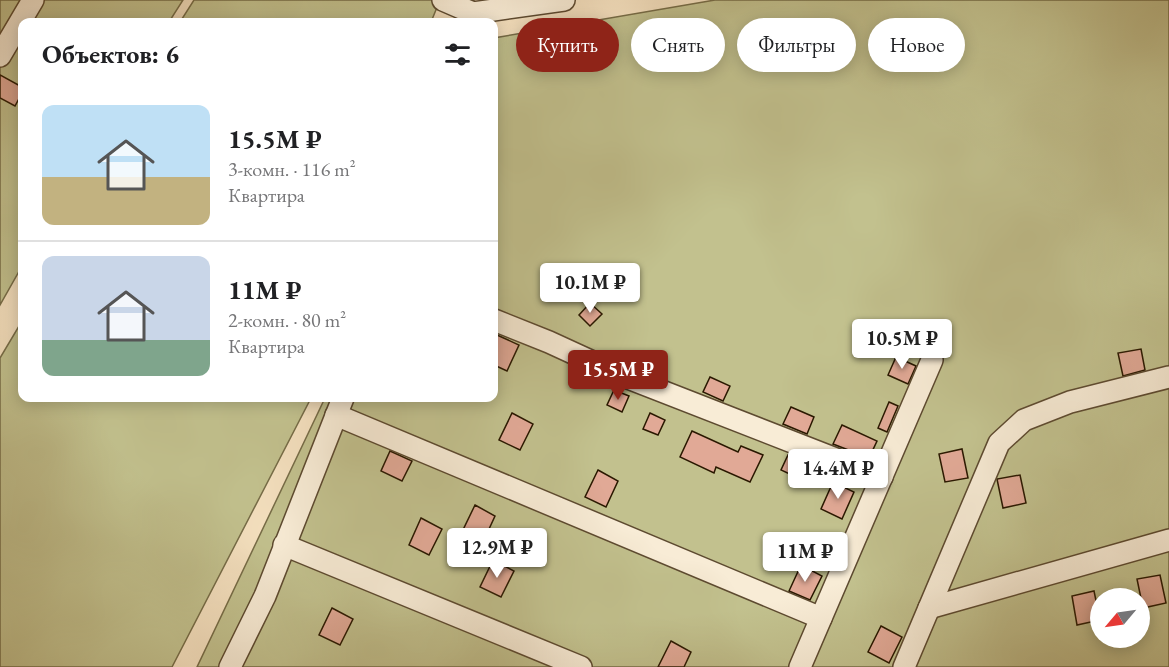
<!DOCTYPE html>
<html lang="ru">
<meta charset="utf-8">
<style>
body{margin:0;font-family:"EB Garamond",serif;background:#f6f6f6;color:#202124;height:100vh;display:flex;flex-direction:column;font-size:22px;white-space:nowrap}
*{box-sizing:border-box;margin:0}
p{font-size:20px;color:#757577}
.icon{flex:none;width:33px;height:33px;fill:none;stroke:currentColor;stroke-width:2;stroke-linecap:round;stroke-linejoin:round}
.map{position:relative;flex:1;overflow:hidden}
.panel{position:absolute;left:18px;top:18px;width:480px;height:384px;display:flex;flex-direction:column;background:#fff;border-radius:12px;box-shadow:0 3px 15px #0003}
.panel>*{flex:none}
.top-card{position:absolute;left:516px;top:18px;width:562px;height:54px;display:flex;gap:12px}
.needle{width:39px;rotate:241deg}
.fabs{position:absolute;left:1090px;top:588px;display:grid;gap:12px}
.fabs a{display:grid;place-items:center;width:60px;height:60px;border-radius:50%;background:#fff;box-shadow:0 3px 15px #0003;font-size:30px}
.price{position:absolute;translate:-50% -51px;padding:0 14px;border-radius:6px;background:#fff;color:#222;font-size:20px;line-height:39px;filter:drop-shadow(0 2px 3px #0008)}
.price::after{content:'';position:absolute;left:50%;top:36px;width:18px;height:14px;margin-left:-9px;background:inherit;clip-path:polygon(0 0,100% 0,50% 100%)}
.price.current{background:#8f2418;color:#fff}
ul{padding:0;list-style:none}
li{display:flex;align-items:center;gap:18px;height:150px;padding:0 24px}
li+li{border-top:2px solid #e0e0e0}
li span{display:grid;place-items:center;flex:none;width:168px;height:120px;border-radius:12px;color:#555}
li>.icon{margin-inline-start:auto}
span .icon{width:72px;height:72px;fill:#fffc;stroke-width:1}
li b{font-size:26px}
h2{display:flex;justify-content:space-between;align-items:center;height:72px;padding:0 24px;font-size:26px}
.pill{padding:0 21px;border-radius:27px;background:#fff;box-shadow:0 3px 15px #0003;font-size:21px;line-height:54px}
.pill.current{background:#8f2418;color:#fff}
.map>svg:first-child{display:block}
.green{fill:#c2c18e;stroke:#766c47;stroke-width:1.5;fill-rule:evenodd}
.building{fill:#e1a996;stroke:#2a1800;stroke-width:1.5}
.lines{fill:none;stroke-linecap:round;stroke-linejoin:round}
.minor-casing{stroke:#5d4a30;stroke-width:24}
.minor{stroke:#f8ecd6;stroke-width:21}
</style>
<div class="map">
<svg width="1169" height="667" viewBox="0 0 1169 667">
<rect width="100%" height="100%" fill="#f5e1c0"/>
<filter id="stains"><feTurbulence type="fractalNoise" baseFrequency=".00333" numOctaves="4"/><feColorMatrix values="0 0 0 0 .2 0 0 0 0 .09 0 0 0 0 .02 0 0 0 .5 -.17"/></filter>
<radialGradient id="worn" r=".72"><stop offset=".6" stop-color="#630" stop-opacity="0"/><stop offset="1" stop-color="#630" stop-opacity=".3"/></radialGradient>
<g class="green">
<path d="M 0,0 L 183,0 L 169,22 L 22,22 L 22,266 L 0,305 Z"/>
<path d="M 194,0 L 440,0 L 431,22 L 180,22 Z"/>
<path d="M 715,0 L 1169,0 L 1169,667 L 197,667 L 325,398 L 494,398 L 494,38 ZM 1101,598 L 1140,598 L 1140,638 L 1101,638 Z"/>
<path d="M 22,321 L 22,398 L 311,398 L 172,667 L 0,667 L 0,358 Z"/>
</g>
<g class="building">
<path d="M 0,75 L 22,87 L 22,93 L 15,106 L 0,98 Z"/>
<path d="M 590,303 L 602,314 L 590,326 L 579,315 Z"/>
<path d="M 497,335 L 519,345 L 507,371 L 494,365 L 494,343 Z"/>
<path d="M 1141,349 L 1145,370 L 1123,376 L 1118,353 Z"/>
<path d="M 896,357 L 916,366 L 908,384 L 888,375 Z"/>
<path d="M 579,370 L 594,377 L 589,388 L 574,382 Z"/>
<path d="M 710,377 L 730,386 L 723,401 L 703,392 Z"/>
<path d="M 614,390 L 629,396 L 622,412 L 607,405 Z"/>
<path d="M 889,402 L 898,406 L 887,432 L 878,428 Z"/>
<path d="M 791,407 L 814,417 L 807,434 L 783,424 Z"/>
<path d="M 512,413 L 533,424 L 520,450 L 499,440 Z"/>
<path d="M 650,413 L 665,420 L 658,435 L 643,429 Z"/>
<path d="M 842,425 L 877,441 L 869,458 L 833,444 Z"/>
<path d="M 692,431 L 738,452 L 741,446 L 763,455 L 750,482 L 716,467 L 714,473 L 680,457 Z"/>
<path d="M 962,449 L 968,478 L 945,482 L 939,454 Z"/>
<path d="M 390,451 L 412,461 L 402,481 L 381,471 Z"/>
<path d="M 788,455 L 802,461 L 796,477 L 781,470 Z"/>
<path d="M 598,470 L 618,481 L 606,507 L 585,497 Z"/>
<path d="M 1020,475 L 1026,503 L 1003,508 L 997,479 Z"/>
<path d="M 833,482 L 854,492 L 842,519 L 821,509 Z"/>
<path d="M 475,505 L 495,516 L 483,542 L 462,532 Z"/>
<path d="M 421,518 L 442,529 L 429,555 L 409,545 Z"/>
<path d="M 493,560 L 514,571 L 501,597 L 480,587 Z"/>
<path d="M 801,565 L 822,576 L 810,600 L 789,591 Z"/>
<path d="M 1160,575 L 1166,603 L 1143,608 L 1137,579 Z"/>
<path d="M 1094,591 L 1100,620 L 1077,625 L 1072,596 Z"/>
<path d="M 332,608 L 353,619 L 340,645 L 319,635 Z"/>
<path d="M 881,626 L 902,637 L 889,663 L 868,652 Z"/>
<path d="M 671,641 L 691,652 L 684,667 L 658,667 Z"/>
</g>
<g class="lines">
<g class="minor-casing">
<g id="minor">
<path d="M 443,0 L 473,13 L 564,0"/>
<path d="M 0,56 L 33,0"/>
<path d="M 494,320 L 549,342 L 623,376 L 882,477"/>
<path d="M 336,415 L 821,618"/>
<path d="M 284,545 L 581,667"/>
<path d="M 929,608 L 1169,540"/>
<path d="M 230,667 L 265,596 L 343,398"/>
<path d="M 800,667 L 932,360"/>
<path d="M 904,667 L 999,443 L 1024,420 L 1070,402 L 1169,377"/>
</g>
</g>
<use href="#minor" class="minor"/>
</g>
<rect width="100%" height="100%" filter="url(#stains)"/>
<rect width="100%" height="100%" fill="url(#worn)"/>
</svg>
<div class="fabs">
<a><svg class="needle" viewBox="-14 -14 28 28"><path d="M0-13l5 13h-10z" fill="#e53935"/><path d="M0 13l5-13h-10z" fill="#757577"/></svg></a>
</div>
<b class="price" style="left:590px;top:314px">10.1M ₽</b>
<b class="price" style="left:902px;top:370px">10.5M ₽</b>
<b class="price current" style="left:618px;top:401px">15.5M ₽</b>
<b class="price" style="left:838px;top:500px">14.4M ₽</b>
<b class="price" style="left:497px;top:579px">12.9M ₽</b>
<b class="price" style="left:805px;top:583px">11M ₽</b>
<div class="top-card">
<a class="pill current">Купить</a>
<a class="pill">Снять</a>
<a class="pill">Фильтры</a>
<a class="pill">Новое</a>
</div>
<section class="panel">
<h2>Объектов: 6<svg class="icon" aria-label="filters" viewBox="0 0 24 24"><path d="M4 7h16M4 17h16"/><circle cx="9" cy="7" r="2"/><circle cx="15" cy="17" r="2"/></svg></h2>
<ul>
<li><span style="background:linear-gradient(#bfe0f5 60%,#c2b280 0)"><svg class="icon" aria-label="home" viewBox="0 0 24 24"><path d="M3 11l9-7 9 7M6 9v11h12V9"/></svg></span><div><b>15.5M ₽</b><p>3-комн. · 116 m²</p><p>Квартира</p></div></li>
<li><span style="background:linear-gradient(#c9d6e8 70%,#7fa58c 0)"><svg class="icon" aria-label="home" viewBox="0 0 24 24"><path d="M3 11l9-7 9 7M6 9v11h12V9"/></svg></span><div><b>11M ₽</b><p>2-комн. · 80 m²</p><p>Квартира</p></div></li>
</ul>
</section>
</div>
